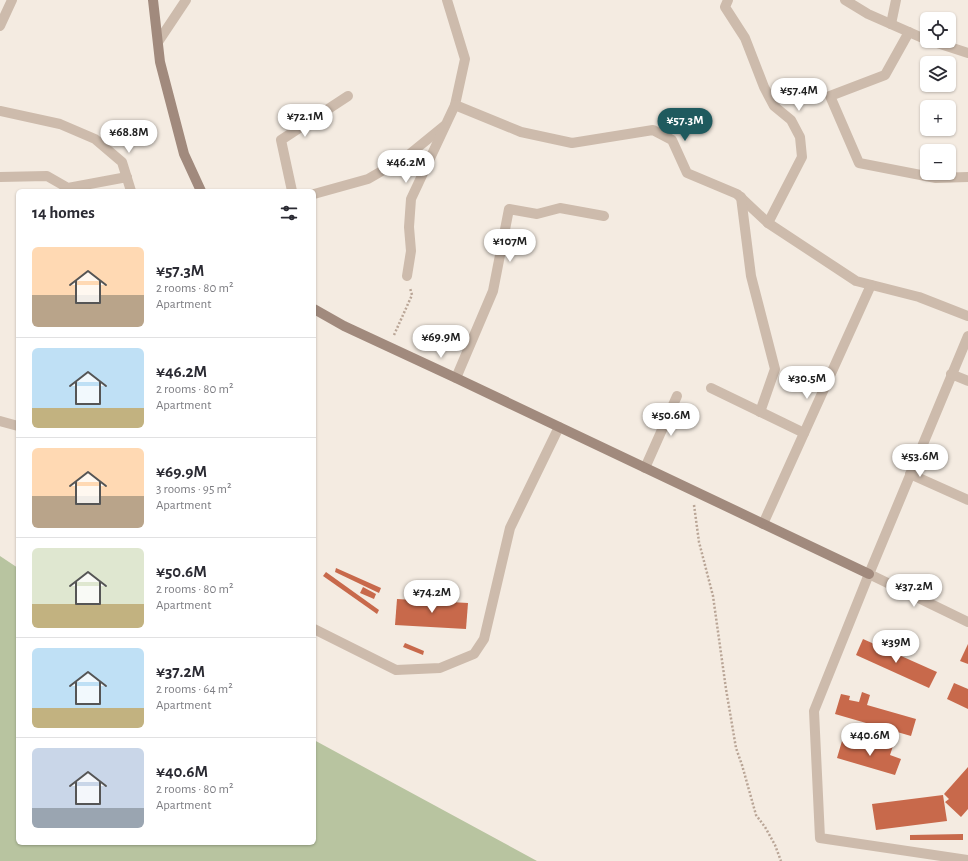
<!DOCTYPE html>
<meta charset="utf-8">
<style>
body{margin:0;font-family:"Alegreya Sans",sans-serif;background:#f2f2f3;color:#2b2b33;height:100vh;display:flex;flex-direction:column;font-size:15px;white-space:nowrap}
*{box-sizing:border-box;margin:0}
p{font-size:13px;color:#7c7c81}
.icon{flex:none;width:22px;height:22px;fill:none;stroke:currentColor;stroke-width:2;stroke-linecap:round;stroke-linejoin:round}
.map{position:relative;flex:1;overflow:hidden}
.sheet{position:absolute;left:16px;top:189px;width:300px;height:656px;display:flex;flex-direction:column;background:#fff;border-radius:6px;box-shadow:0 1px 3px #0004}
.sheet>*{flex:none}
.buttons{position:absolute;left:920px;top:12px;display:grid;gap:8px}
.buttons a{display:grid;place-items:center;width:36px;height:36px;border-radius:6px;background:#fff;box-shadow:0 1px 3px #0004;font-size:20px}
.price{position:absolute;translate:-50% -34px;padding:0 9px;border-radius:14px;background:#fff;color:#222;font-size:13px;line-height:26px;filter:drop-shadow(0 1px 2px #0008)}
.price::after{content:'';position:absolute;left:50%;top:24px;width:12px;height:9px;margin-left:-6px;background:inherit;clip-path:polygon(0 0,100% 0,50% 100%)}
.price.on{background:#1f5a5e;color:#fff}
ul{padding:0;list-style:none}
li{display:flex;align-items:center;gap:12px;height:100px;padding:0 16px}
li+li{border-top:1px solid #e1e1e2}
li span{display:grid;place-items:center;flex:none;width:112px;height:80px;border-radius:6px;color:#555}
li>.icon{margin-inline-start:auto}
span .icon{width:48px;height:48px;fill:#fffc;stroke-width:1}
li b{font-size:17px}
h2{display:flex;justify-content:space-between;align-items:center;height:48px;padding:0 16px;font-size:17px}
.map>svg:first-child{display:block}
.green{fill:#b8c4a0}
.building{fill:#c8694b}
.lines{fill:none;stroke-linecap:round;stroke-linejoin:round}
.path{stroke:#b9a596;stroke-width:2.5;stroke-dasharray:2 2;stroke-linecap:butt}
.street{stroke:#cdbbac;stroke-width:10}
.secondary{stroke:#a18a7d;stroke-width:10}
</style>
<div class="map">
<svg width="968" height="861" viewBox="0 0 968 861">
<rect width="100%" height="100%" fill="#f4ebe1"/>
<path class="green" d="M 0,556 L 18,568 L 18,843 L 314,843 L 314,740 L 537,861 L 0,861 Z"/>
<g class="building">
<path d="M 336,568 L 381,588 L 379,593 L 335,572 Z"/>
<path d="M 326,572 L 379,610 L 377,614 L 323,576 Z"/>
<path d="M 363,587 L 376,594 L 374,599 L 360,593 Z"/>
<path d="M 397,599 L 468,603 L 466,629 L 395,625 Z"/>
<path d="M 863,639 L 937,672 L 929,688 L 856,655 Z"/>
<path d="M 405,643 L 424,651 L 423,655 L 403,647 Z"/>
<path d="M 968,644 L 968,664 L 960,661 Z"/>
<path d="M 954,683 L 968,689 L 968,709 L 947,699 Z"/>
<path d="M 862,692 L 870,695 L 867,705 L 916,719 L 911,736 L 835,714 L 841,694 L 850,696 L 849,700 L 859,702 Z"/>
<path d="M 842,741 L 870,749 L 872,745 L 882,748 L 884,743 L 893,746 L 890,755 L 901,759 L 895,775 L 837,758 Z"/>
<path d="M 968,767 L 968,809 L 961,817 L 945,802 L 949,799 L 944,794 Z"/>
<path d="M 943,795 L 947,821 L 876,830 L 872,804 Z"/>
<path d="M 963,834 L 963,840 L 910,840 L 910,835 Z"/>
</g>
<g class="lines">
<g class="path">
<path d="M 394,335 L 412,295 L 410,288"/>
<path d="M 694,505 L 699,542 L 713,596 L 726,689 L 736,748 L 742,765 L 756,815 L 765,827 L 775,845 L 781,861"/>
</g>
<g class="street">
<path d="M 447,0 L 465,59 L 455,105 L 521,132 L 572,143 L 653,130 L 672,140 L 687,173 L 737,194 L 768,223 L 856,281 L 919,297 L 968,316"/>
<path d="M 728,0 L 725,7 L 745,38 L 764,87 L 774,106 L 791,120 L 800,137 L 802,157 L 768,223"/>
<path d="M 845,0 L 868,14 L 927,40"/>
<path d="M 891,24 L 896,0"/>
<path d="M 0,26 L 12,0"/>
<path d="M 909,32 L 885,75 L 830,96 L 859,163 L 936,178 L 968,177"/>
<path d="M 931,41 L 968,53"/>
<path d="M 158,42 L 186,0"/>
<path d="M 0,111 L 60,124 L 95,139 L 122,162 L 131,191"/>
<path d="M 0,177 L 47,176 L 68,188 L 127,177"/>
<path d="M 292,191 L 281,140 L 348,96"/>
<path d="M 314,194 L 368,179 L 406,157 L 444,126"/>
<path d="M 741,197 L 751,276 L 775,369 L 760,412"/>
<path d="M 407,276 L 411,251 L 409,227 L 411,199 L 455,105"/>
<path d="M 968,336 L 869,574 L 814,711 L 820,838 L 968,860"/>
<path d="M 951,374 L 968,381"/>
<path d="M 456,378 L 493,291 L 509,209 L 537,214 L 560,208 L 604,216"/>
<path d="M 711,388 L 804,433"/>
<path d="M 0,421 L 18,426"/>
<path d="M 645,468 L 677,396"/>
<path d="M 910,474 L 968,500"/>
<path d="M 763,524 L 871,285"/>
<path d="M 869,574 L 968,622"/>
<path d="M 314,629 L 396,670 L 440,668 L 474,654 L 484,639 L 510,528 L 559,427"/>
</g>
<g class="secondary">
<path d="M 153,0 L 160,62 L 184,154 L 201,191"/>
<path d="M 314,309 L 344,326 L 456,378 L 869,574"/>
</g>
</g>
</svg>
<div class="buttons">
<a><svg class="icon" aria-label="locate" viewBox="0 0 24 24"><circle cx="12" cy="12" r="6"/><path d="M12 2v4M12 18v4M2 12h4M18 12h4"/></svg></a>
<a><svg class="icon" aria-label="layers" viewBox="0 0 24 24"><path d="M12 4l9 5-9 5-9-5zM3 14l9 5 9-5"/></svg></a>
<a>+</a>
<a>−</a>
</div>
<b class="price" style="left:799px;top:112px">¥57.4M</b>
<b class="price" style="left:305px;top:138px">¥72.1M</b>
<b class="price on" style="left:685px;top:142px">¥57.3M</b>
<b class="price" style="left:129px;top:154px">¥68.8M</b>
<b class="price" style="left:406px;top:184px">¥46.2M</b>
<b class="price" style="left:510px;top:263px">¥107M</b>
<b class="price" style="left:441px;top:359px">¥69.9M</b>
<b class="price" style="left:807px;top:400px">¥30.5M</b>
<b class="price" style="left:671px;top:437px">¥50.6M</b>
<b class="price" style="left:920px;top:478px">¥53.6M</b>
<b class="price" style="left:914px;top:608px">¥37.2M</b>
<b class="price" style="left:432px;top:614px">¥74.2M</b>
<b class="price" style="left:896px;top:664px">¥39M</b>
<b class="price" style="left:870px;top:757px">¥40.6M</b>
<section class="sheet">
<h2>14 homes<svg class="icon" aria-label="filters" viewBox="0 0 24 24"><path d="M4 7h16M4 17h16"/><circle cx="9" cy="7" r="2"/><circle cx="15" cy="17" r="2"/></svg></h2>
<ul>
<li><span style="background:linear-gradient(#ffd9b3 60%,#b9a48a 0)"><svg class="icon" aria-label="home" viewBox="0 0 24 24"><path d="M3 11l9-7 9 7M6 9v11h12V9"/></svg></span><div><b>¥57.3M</b><p>2 rooms · 80 m²</p><p>Apartment</p></div></li>
<li><span style="background:linear-gradient(#bfe0f5 75%,#c2b280 0)"><svg class="icon" aria-label="home" viewBox="0 0 24 24"><path d="M3 11l9-7 9 7M6 9v11h12V9"/></svg></span><div><b>¥46.2M</b><p>2 rooms · 80 m²</p><p>Apartment</p></div></li>
<li><span style="background:linear-gradient(#ffd9b3 60%,#b9a48a 0)"><svg class="icon" aria-label="home" viewBox="0 0 24 24"><path d="M3 11l9-7 9 7M6 9v11h12V9"/></svg></span><div><b>¥69.9M</b><p>3 rooms · 95 m²</p><p>Apartment</p></div></li>
<li><span style="background:linear-gradient(#dfe7d0 70%,#c2b280 0)"><svg class="icon" aria-label="home" viewBox="0 0 24 24"><path d="M3 11l9-7 9 7M6 9v11h12V9"/></svg></span><div><b>¥50.6M</b><p>2 rooms · 80 m²</p><p>Apartment</p></div></li>
<li><span style="background:linear-gradient(#bfe0f5 75%,#c2b280 0)"><svg class="icon" aria-label="home" viewBox="0 0 24 24"><path d="M3 11l9-7 9 7M6 9v11h12V9"/></svg></span><div><b>¥37.2M</b><p>2 rooms · 64 m²</p><p>Apartment</p></div></li>
<li><span style="background:linear-gradient(#c9d6e8 75%,#9aa5b1 0)"><svg class="icon" aria-label="home" viewBox="0 0 24 24"><path d="M3 11l9-7 9 7M6 9v11h12V9"/></svg></span><div><b>¥40.6M</b><p>2 rooms · 80 m²</p><p>Apartment</p></div></li>
</ul>
</section>
</div>
